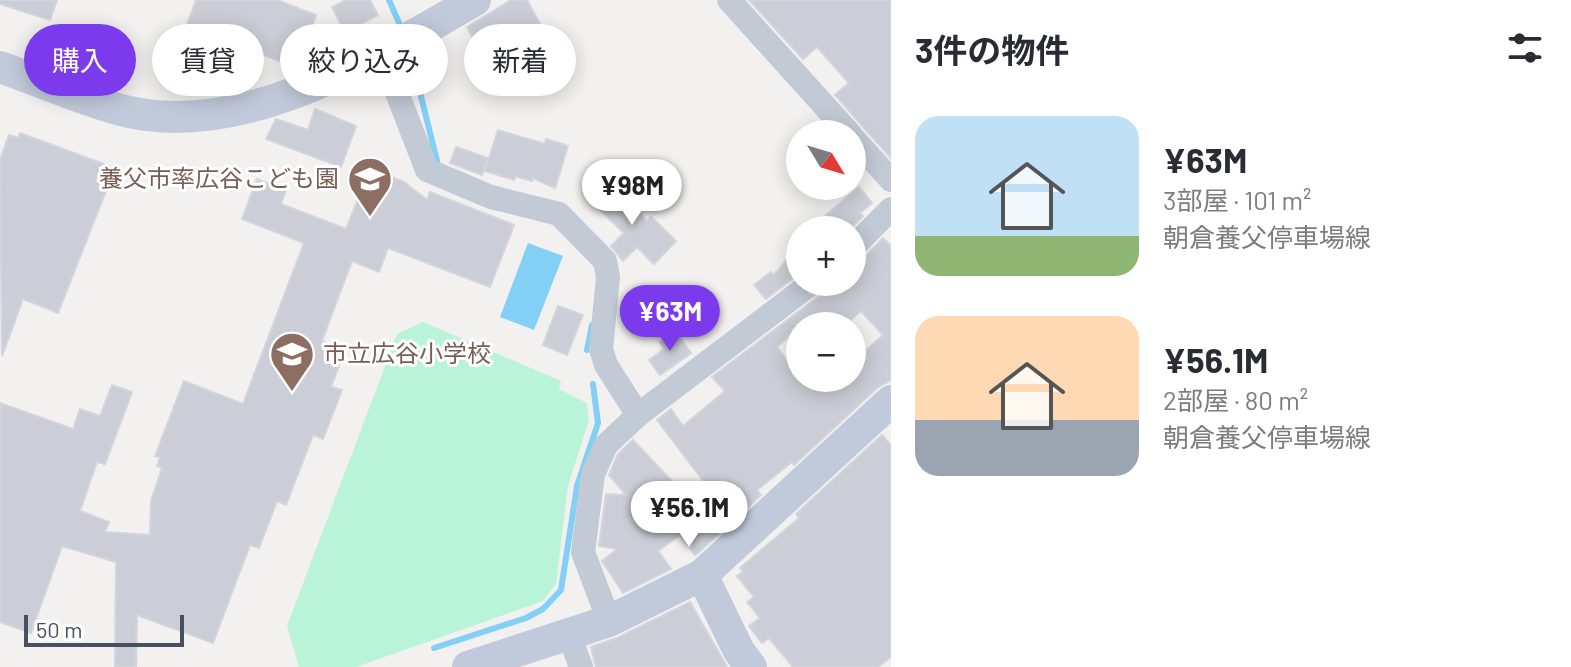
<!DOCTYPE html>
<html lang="ja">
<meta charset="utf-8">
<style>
body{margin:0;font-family:Barlow,"Noto Sans JP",sans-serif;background:#f7f7f7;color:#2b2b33;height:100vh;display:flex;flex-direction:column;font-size:30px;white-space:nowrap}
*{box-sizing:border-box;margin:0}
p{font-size:26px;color:#7c7c81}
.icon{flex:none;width:44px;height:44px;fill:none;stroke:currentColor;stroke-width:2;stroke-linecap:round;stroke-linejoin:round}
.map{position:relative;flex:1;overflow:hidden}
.details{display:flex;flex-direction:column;background:#fff;width:680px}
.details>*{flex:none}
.top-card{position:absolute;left:24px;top:24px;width:746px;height:72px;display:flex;gap:16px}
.needle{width:52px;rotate:128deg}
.controls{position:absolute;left:786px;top:120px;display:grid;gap:16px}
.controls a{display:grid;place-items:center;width:80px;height:80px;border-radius:50%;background:#fff;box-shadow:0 4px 20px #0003;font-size:40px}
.scale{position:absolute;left:24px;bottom:20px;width:160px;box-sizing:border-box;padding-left:8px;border:4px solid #465060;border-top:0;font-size:22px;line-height:28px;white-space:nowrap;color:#465060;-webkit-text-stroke:6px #fff;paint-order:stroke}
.price{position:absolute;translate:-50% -68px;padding:0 18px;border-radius:28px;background:#fff;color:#222;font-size:26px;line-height:52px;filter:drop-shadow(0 2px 4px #0008)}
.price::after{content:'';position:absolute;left:50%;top:48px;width:24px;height:18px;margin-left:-12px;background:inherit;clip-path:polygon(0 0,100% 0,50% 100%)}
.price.current{background:#7c3aed;color:#fff}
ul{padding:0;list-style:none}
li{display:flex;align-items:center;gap:24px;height:200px;padding:0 24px}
li span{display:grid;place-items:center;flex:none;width:224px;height:160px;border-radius:24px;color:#555}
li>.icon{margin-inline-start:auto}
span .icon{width:96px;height:96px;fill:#fffc;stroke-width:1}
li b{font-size:34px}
h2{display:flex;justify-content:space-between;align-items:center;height:96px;padding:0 24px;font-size:34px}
.chip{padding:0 28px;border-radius:36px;background:#fff;box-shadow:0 4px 20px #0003;font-size:28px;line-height:72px}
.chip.current{background:#7c3aed;color:#fff}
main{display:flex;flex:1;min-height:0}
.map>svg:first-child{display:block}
.green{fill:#baf4d8}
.water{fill:#82d0f6}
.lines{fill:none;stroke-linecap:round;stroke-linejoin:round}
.stream{stroke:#82d0f6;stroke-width:6}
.building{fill:#cbced6;stroke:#d3d5dc;stroke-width:2;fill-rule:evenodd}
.street{stroke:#c2cad6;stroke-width:24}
.secondary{stroke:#c1cadb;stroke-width:32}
.labels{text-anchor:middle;stroke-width:6;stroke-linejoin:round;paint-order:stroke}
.education-label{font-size:24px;fill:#785e54;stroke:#fff;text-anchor:end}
</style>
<main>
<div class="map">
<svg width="891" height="667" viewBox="0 0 891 667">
<rect width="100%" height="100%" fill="#f3f0f0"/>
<path class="green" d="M 423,322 L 561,381 L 559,389 L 587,403 L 589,420 L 568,486 L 556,584 L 543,601 L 356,667 L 299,667 L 287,626 L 397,334 Z"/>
<path class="water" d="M 528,243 L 563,256 L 534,330 L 500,317 Z"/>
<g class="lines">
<g class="stream">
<path d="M 389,0 L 400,25"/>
<path d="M 416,76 L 437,161"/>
<path d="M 587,350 L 592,325"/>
<path d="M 434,648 L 526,618 L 543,609 L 561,590 L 577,486 L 598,423 L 593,384"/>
</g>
</g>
<g class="building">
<path d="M 0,0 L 57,0 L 50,20 L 0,4 Z"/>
<path d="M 196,0 L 277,0 L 316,15 L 297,68 L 187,25 Z"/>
<path d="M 346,0 L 370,0 L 378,15 L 345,33 L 332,7 Z"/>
<path d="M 511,0 L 527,0 L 540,24 L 504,45 L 509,54 L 488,66 L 467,27 Z"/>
<path d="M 749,0 L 891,0 L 891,158 L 835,95 L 849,83 L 817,47 L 803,59 Z"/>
<path d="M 315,109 L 356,126 L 341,167 L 266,139 L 276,119 L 308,130 Z"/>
<path d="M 498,130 L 545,144 L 546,139 L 568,146 L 555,188 L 533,178 L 532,181 L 515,176 L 514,180 L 485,171 Z"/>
<path d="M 20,133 L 115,168 L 58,313 L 23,299 L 2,356 L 0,160 L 9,135 L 18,138 Z"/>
<path d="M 456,147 L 488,158 L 482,175 L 450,163 Z"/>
<path d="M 370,169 L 404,182 L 427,200 L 430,192 L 514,225 L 490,287 L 388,248 L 379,272 L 352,261 L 322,341 L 345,350 L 331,387 L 342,390 L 323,439 L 313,435 L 286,505 L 277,501 L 259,548 L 250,545 L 213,643 L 137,615 L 136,667 L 115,667 L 116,562 L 62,546 L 31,633 L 0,622 L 0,403 L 73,429 L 80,409 L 100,416 L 112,385 L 132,392 L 105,464 L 97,462 L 80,511 L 109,522 L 105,532 L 150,535 L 151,501 L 162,468 L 157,466 L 160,457 L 155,456 L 184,381 L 243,404 L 304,243 L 242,219 L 257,179 L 286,190 L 281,204 L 346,229 Z"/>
<path d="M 607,182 L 647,221 L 651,217 L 676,241 L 654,264 L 637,247 L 623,261 L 611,246 L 624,233 L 590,200 Z"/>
<path d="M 859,187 L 872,203 L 860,213 L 863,216 L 849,230 L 828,230 L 819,221 Z"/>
<path d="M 883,238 L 891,246 L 891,380 L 878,387 L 794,465 L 792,462 L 757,490 L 761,495 L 700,551 L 695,555 L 680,535 L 658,551 L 671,569 L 623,593 L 602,561 L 617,549 L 599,546 L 606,494 L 626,495 L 609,475 L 618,454 L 633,440 L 705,516 L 720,503 L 657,420 L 671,409 L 683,426 L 725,391 L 712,377 L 822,294 L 828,282 L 852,282 L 852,263 L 863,259 ZM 861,311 L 883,335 L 852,363 L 852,378 L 800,378 L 777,347 L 800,326 L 844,326 Z"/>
<path d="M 800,252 L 800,273 L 766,299 L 754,285 L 771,272 L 774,275 L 789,257 L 792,259 Z"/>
<path d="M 558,306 L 583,315 L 567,355 L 543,345 Z"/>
<path d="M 675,331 L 691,353 L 660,375 L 649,360 L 664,349 L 660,342 Z"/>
<path d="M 882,435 L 891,445 L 891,657 L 878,667 L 793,667 L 769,638 L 762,643 L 749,626 L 760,618 L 747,602 L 754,597 L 737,576 L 743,572 L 740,568 L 799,518 L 796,514 Z"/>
<path d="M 690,602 L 727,667 L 596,667 L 591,647 L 617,638 Z"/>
</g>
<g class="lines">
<g class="street">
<path d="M 729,0 L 850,134"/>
<path d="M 382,54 L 427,170 L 491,197 L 559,214 L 605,261 L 608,277 L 601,349 L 606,365 L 638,415"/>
<path d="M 852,137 L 891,180"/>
<path d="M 852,248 L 891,209"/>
<path d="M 609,621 L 583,552 L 593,474 L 606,445 L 638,415 L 813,282"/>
<path d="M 569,635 L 581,667"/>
</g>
<g class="secondary">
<path d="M 0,67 C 40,81 80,99 121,110 C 241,142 376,57 475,0"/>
<path d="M 702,575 L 739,651 L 751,667"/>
<path d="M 468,667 L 609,621 L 702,575 L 891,401"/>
</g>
</g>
<defs>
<g id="school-pin" transform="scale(2.3)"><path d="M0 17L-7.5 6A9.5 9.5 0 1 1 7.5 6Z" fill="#8d6e63" stroke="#fff"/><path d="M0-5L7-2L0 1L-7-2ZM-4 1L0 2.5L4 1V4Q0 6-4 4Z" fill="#fff"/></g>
</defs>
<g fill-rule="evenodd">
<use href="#school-pin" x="370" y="179"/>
<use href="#school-pin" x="292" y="354"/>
</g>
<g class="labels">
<g class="education-label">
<text x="339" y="187">養父市率広谷こども園</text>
<text x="323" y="362" text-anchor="start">市立広谷小学校</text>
</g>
</g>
</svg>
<div class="controls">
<a><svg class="needle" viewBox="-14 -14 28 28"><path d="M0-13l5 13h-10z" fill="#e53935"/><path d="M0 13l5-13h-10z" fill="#7c7c81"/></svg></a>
<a>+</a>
<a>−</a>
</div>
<div class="scale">50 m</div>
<b class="price" style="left:632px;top:227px">¥98M</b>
<b class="price current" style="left:670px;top:353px">¥63M</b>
<b class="price" style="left:689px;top:549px">¥56.1M</b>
<div class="top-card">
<a class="chip current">購入</a>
<a class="chip">賃貸</a>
<a class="chip">絞り込み</a>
<a class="chip">新着</a>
</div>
</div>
<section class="details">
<h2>3件の物件<svg class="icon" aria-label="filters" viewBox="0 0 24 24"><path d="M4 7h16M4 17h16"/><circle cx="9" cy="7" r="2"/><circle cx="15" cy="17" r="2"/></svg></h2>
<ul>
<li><span style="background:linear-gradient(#bfe0f5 75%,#8fb573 0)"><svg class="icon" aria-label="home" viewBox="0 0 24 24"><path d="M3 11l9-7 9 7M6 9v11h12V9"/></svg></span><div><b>¥63M</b><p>3部屋 · 101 m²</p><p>朝倉養父停車場線</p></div></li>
<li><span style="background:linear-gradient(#ffd9b3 65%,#9aa5b1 0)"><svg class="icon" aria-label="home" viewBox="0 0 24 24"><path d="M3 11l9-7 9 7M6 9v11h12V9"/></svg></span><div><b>¥56.1M</b><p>2部屋 · 80 m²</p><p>朝倉養父停車場線</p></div></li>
</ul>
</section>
</main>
